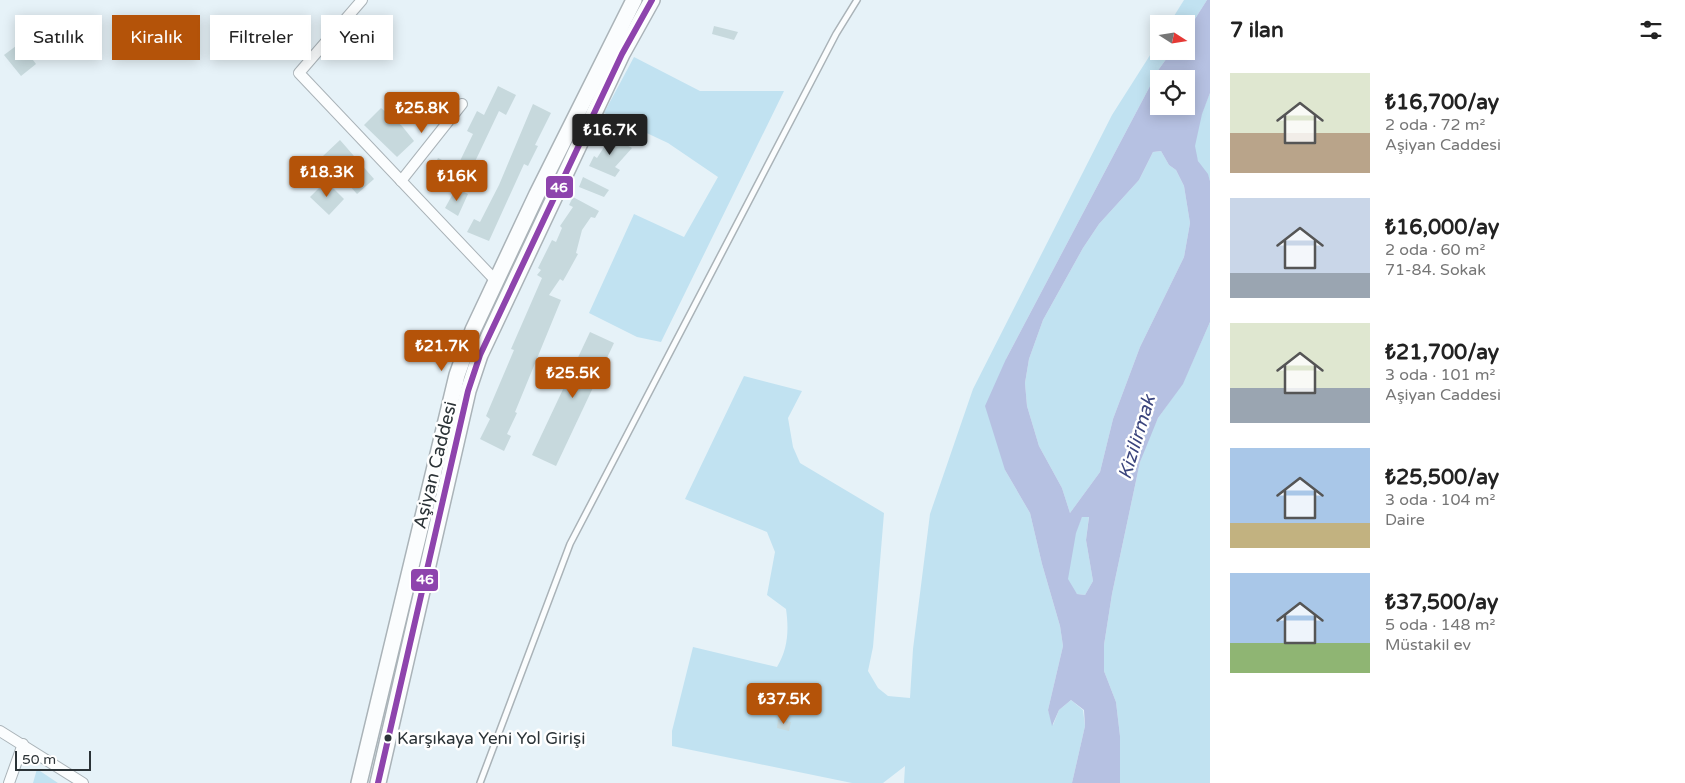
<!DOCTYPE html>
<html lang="tr">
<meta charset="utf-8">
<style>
body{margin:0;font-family:"Varela Round",sans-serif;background:#f6f6f6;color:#222;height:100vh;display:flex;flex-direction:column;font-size:19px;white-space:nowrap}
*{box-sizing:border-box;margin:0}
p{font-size:16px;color:#767676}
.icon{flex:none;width:28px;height:28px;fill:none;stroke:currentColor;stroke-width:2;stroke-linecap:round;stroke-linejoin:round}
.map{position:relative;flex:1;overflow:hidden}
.drawer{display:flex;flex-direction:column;background:#fff;width:475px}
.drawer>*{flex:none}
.guide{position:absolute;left:15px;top:15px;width:475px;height:45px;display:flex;gap:10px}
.needle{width:32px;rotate:102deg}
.controls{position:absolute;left:1150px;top:15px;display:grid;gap:10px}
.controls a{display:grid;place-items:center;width:45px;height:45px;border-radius:0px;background:#fff;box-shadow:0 2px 12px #0003;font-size:25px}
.scale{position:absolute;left:15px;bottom:12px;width:76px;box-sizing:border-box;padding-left:5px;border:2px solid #2b3337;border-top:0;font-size:14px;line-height:18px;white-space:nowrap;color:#2b3337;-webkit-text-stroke:4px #fff;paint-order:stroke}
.price{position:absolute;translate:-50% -42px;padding:0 11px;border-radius:5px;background:#b45309;color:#fff;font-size:16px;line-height:32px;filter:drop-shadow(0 1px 2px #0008)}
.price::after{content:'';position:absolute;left:50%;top:30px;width:15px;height:11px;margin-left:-8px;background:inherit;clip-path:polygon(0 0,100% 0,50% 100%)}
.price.selected{background:#222;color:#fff}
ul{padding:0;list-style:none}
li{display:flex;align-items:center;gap:15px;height:125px;padding:0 20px}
li span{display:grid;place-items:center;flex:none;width:140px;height:100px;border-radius:0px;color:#555}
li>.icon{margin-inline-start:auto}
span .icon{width:60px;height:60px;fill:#fffc;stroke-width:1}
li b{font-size:21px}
h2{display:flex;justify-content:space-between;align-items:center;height:60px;padding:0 20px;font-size:21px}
.pill{padding:0 18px;border-radius:0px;background:#fff;box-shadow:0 2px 12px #0003;font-size:18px;line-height:45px}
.pill.selected{background:#b45309;color:#fff}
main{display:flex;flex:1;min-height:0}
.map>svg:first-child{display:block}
.green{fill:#c1e2f1}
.water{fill:#b6c1e2;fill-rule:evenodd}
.building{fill:#c7d9dd}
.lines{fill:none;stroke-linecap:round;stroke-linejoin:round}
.lane-casing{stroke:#aab3b8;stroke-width:8}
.street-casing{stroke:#aab3b8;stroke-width:12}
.secondary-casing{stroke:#aab3b8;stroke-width:18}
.lane{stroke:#fbfdfe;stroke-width:5}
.street{stroke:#fbfdfe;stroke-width:10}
.secondary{stroke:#fbfdfe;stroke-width:15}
.bus-1-casing{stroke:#fff;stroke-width:10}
.bus-1{stroke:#8e44ad;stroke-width:6}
.bus-dot{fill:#2b3337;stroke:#fff;stroke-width:2}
.labels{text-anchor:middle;stroke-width:5;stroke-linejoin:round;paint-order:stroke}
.bus-label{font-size:17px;fill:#2b3337;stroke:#fff;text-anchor:start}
.street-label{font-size:18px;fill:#2b3337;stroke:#fff}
.water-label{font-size:19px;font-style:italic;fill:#3b457d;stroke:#fff}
.line-badge{stroke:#fff;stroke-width:2}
.badge-label{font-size:14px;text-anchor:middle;font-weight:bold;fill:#fff}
</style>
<main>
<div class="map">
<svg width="1210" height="783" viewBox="0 0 1210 783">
<rect width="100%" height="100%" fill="#e6f2f8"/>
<g class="green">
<path d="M 1184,0 L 1207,0 L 1186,33 L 1186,24 L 1169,24 Z"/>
<path d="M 1159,41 L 1159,51 L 1172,51 L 1159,69 L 1006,359 L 1005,470 L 1030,513 L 1042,564 L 1060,626 L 1063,646 L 1048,710 L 1053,725 L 1059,710 L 1071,700 L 1083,710 L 1085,726 L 1072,783 L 904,783 L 905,766 L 883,783 L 852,783 L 672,746 L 672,731 L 693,647 L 777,667 C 788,649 789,630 786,609 L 767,595 L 775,552 L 767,532 L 685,499 L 744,376 L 802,391 L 788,418 L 793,447 L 800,463 L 884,513 L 873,647 L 868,671 L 878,688 L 888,696 L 910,698 L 913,649 L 930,514 L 973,389 L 1112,115 Z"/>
<path d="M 634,57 L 700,91 L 784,91 L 661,342 L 637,337 L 589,313 L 634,214 L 684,237 L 718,177 L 668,143 L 604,113 Z"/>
<path d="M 1210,93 L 1210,181 C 1208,172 1201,169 1198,161 C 1188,141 1203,111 1210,93 Z"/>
<path d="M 1161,151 L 1169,165 L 1176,170 L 1184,186 L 1190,223 L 1184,257 L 1140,347 L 1113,419 L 1100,472 L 1070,513 L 1062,488 L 1039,446 L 1027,406 L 1025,383 L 1029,359 L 1043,320 L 1083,248 L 1099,224 L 1139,180 L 1153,152 Z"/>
<path d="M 1210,322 L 1210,783 L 1120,783 L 1120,736 L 1116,702 L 1104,671 L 1104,645 L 1112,594 L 1140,462 L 1148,439 L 1158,418 L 1183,383 Z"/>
<path d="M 1089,516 L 1086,540 L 1093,581 L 1085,595 L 1077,594 C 1074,590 1070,586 1068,580 C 1065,567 1075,530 1082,517 Z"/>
<path d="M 37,769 L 58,783 L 33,783 Z"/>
</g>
<path class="water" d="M 1207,0 L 1210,0 L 1210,93 L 1202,114 L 1195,146 L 1198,161 L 1208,174 L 1210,181 L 1210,322 L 1183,384 L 1158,418 L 1140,462 L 1112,594 L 1104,645 L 1104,671 L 1116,702 L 1120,736 L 1120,783 L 1072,783 L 1085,726 L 1084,710 L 1071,700 L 1059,710 L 1052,726 L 1048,710 L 1063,646 L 1060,626 L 1042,564 L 1030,513 L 1005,470 L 985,406 L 1006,359 L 1159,69 L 1172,51 L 1186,51 L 1186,33 ZM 1159,79 L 1186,79 L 1186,106 L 1159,106 ZM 1161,151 L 1169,165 L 1176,170 L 1184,186 L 1190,223 L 1184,257 L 1140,347 L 1113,419 L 1100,472 L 1070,513 L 1062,488 L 1039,446 L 1027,406 L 1025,383 L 1029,359 L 1043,320 L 1083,248 L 1099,224 L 1139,180 L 1153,152 ZM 1082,517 L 1089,517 L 1086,540 L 1093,581 L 1085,595 L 1077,594 L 1068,579 L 1076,533 Z"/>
<g class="building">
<path d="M 714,26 L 738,32 L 734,40 L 712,34 Z"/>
<path d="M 20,43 L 36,64 L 21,76 L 4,55 Z"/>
<path d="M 498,86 L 516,95 L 506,115 L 499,111 L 472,168 L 460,161 L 473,134 L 467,131 L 477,111 L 484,115 Z"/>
<path d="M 424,92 L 440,110 L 429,123 L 410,108 Z"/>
<path d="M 533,104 L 551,113 L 535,145 L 538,146 L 528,166 L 524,164 L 489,241 L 467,232 L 474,219 L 480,222 L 499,185 Z"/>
<path d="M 381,108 L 402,126 L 414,141 L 397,157 L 364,125 Z"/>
<path d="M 607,134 L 632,148 L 615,167 L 620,170 L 615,177 L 589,166 L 594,156 L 597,158 L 606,144 L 603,142 Z"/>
<path d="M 340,140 L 374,179 L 357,194 L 323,156 Z"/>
<path d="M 438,158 L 450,164 L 440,186 L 428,179 Z"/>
<path d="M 583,177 L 609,190 L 604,197 L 579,187 Z"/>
<path d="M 326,181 L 344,199 L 329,215 L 310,197 Z"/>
<path d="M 456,188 L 468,194 L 458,216 L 445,208 Z"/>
<path d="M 573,197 L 599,211 L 595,218 L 591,217 L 582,230 L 576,253 L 578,254 L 567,274 L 563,281 L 560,279 L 549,295 L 561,300 L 515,412 L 517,413 L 507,434 L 511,436 L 504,451 L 480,439 L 490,419 L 486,416 L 514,350 L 511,349 L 542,278 L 537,275 L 541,270 L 538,268 L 552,240 L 556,242 L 562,228 L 560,226 L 573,207 L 569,205 Z"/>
<path d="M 590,332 L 614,343 L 556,466 L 532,455 Z"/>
<path d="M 778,719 L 791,722 L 789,731 L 777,728 Z"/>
</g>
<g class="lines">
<g class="lane-casing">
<path id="lane" d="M 480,783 L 570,544 L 836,34 L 857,0"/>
</g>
<g class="street-casing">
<g id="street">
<path d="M 362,0 L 299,73 L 496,281"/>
<path d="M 401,181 L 462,104"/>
<path d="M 0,731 L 83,783"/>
<path d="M 9,783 L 23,744"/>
</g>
</g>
<g class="secondary-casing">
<g id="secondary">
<path d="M 359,783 L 457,375 L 473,330 L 537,194 L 634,0"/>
<path d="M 378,783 L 468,391 L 480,355 L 622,54 L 652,0"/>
</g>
</g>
<use href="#lane" class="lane"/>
<use href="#street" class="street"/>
<use href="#secondary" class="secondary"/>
<g class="bus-1-casing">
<path id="bus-1" d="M 378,783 L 468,391 L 480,355 L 622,54 L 652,0"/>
</g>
<use href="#bus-1" class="bus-1"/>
</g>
<circle class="bus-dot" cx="388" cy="738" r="4.5"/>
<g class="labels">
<g class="bus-label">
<text x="397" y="744">Karşıkaya Yeni Yol Girişi</text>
</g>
<g class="street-label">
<text transform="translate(435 465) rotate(-76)" y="6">Aşiyan Caddesi</text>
</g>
<g class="water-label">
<text transform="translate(1136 437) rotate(-73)" y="7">Kizilirmak</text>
</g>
</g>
<g class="line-badge">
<rect x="545" y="175" width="29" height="24" rx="5" fill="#8e44ad"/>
<rect x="410" y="568" width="29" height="24" rx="5" fill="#8e44ad"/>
</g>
<g class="badge-label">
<text x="559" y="192">46</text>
<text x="425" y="584">46</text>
</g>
</svg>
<div class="controls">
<a><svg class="needle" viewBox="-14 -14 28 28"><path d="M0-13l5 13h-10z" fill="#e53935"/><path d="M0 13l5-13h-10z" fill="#767676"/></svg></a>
<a><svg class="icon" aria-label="locate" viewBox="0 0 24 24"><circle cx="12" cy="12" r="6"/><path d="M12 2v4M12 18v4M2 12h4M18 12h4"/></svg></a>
</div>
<div class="scale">50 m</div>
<b class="price" style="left:422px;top:134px">₺25.8K</b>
<b class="price selected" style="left:610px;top:156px">₺16.7K</b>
<b class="price" style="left:327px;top:198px">₺18.3K</b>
<b class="price" style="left:457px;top:202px">₺16K</b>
<b class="price" style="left:442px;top:372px">₺21.7K</b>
<b class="price" style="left:573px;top:399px">₺25.5K</b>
<b class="price" style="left:784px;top:725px">₺37.5K</b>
<div class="guide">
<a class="pill">Satılık</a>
<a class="pill selected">Kiralık</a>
<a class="pill">Filtreler</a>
<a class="pill">Yeni</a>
</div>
</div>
<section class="drawer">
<h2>7 ilan<svg class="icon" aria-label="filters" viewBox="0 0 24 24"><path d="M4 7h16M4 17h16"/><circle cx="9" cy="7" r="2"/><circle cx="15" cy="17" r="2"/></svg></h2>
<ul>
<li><span style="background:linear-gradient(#dfe7d0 60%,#b9a48a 0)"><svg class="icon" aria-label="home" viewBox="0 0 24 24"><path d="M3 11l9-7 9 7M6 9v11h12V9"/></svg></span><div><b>₺16,700/ay</b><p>2 oda · 72 m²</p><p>Aşiyan Caddesi</p></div></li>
<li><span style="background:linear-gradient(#c9d6e8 75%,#9aa5b1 0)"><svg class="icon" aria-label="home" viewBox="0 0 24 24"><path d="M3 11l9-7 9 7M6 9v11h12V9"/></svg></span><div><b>₺16,000/ay</b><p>2 oda · 60 m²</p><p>71-84. Sokak</p></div></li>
<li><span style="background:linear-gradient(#dfe7d0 65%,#9aa5b1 0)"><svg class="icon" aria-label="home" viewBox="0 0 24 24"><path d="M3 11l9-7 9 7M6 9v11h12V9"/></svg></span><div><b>₺21,700/ay</b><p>3 oda · 101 m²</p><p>Aşiyan Caddesi</p></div></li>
<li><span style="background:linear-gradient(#a9c7e8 75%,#c2b280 0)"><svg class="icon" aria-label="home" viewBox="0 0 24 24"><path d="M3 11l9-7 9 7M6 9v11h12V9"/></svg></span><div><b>₺25,500/ay</b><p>3 oda · 104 m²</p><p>Daire</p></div></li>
<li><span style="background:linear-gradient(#a9c7e8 70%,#8fb573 0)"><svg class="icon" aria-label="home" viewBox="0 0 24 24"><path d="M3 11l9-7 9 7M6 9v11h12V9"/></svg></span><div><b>₺37,500/ay</b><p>5 oda · 148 m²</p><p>Müstakil ev</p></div></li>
</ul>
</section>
</main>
